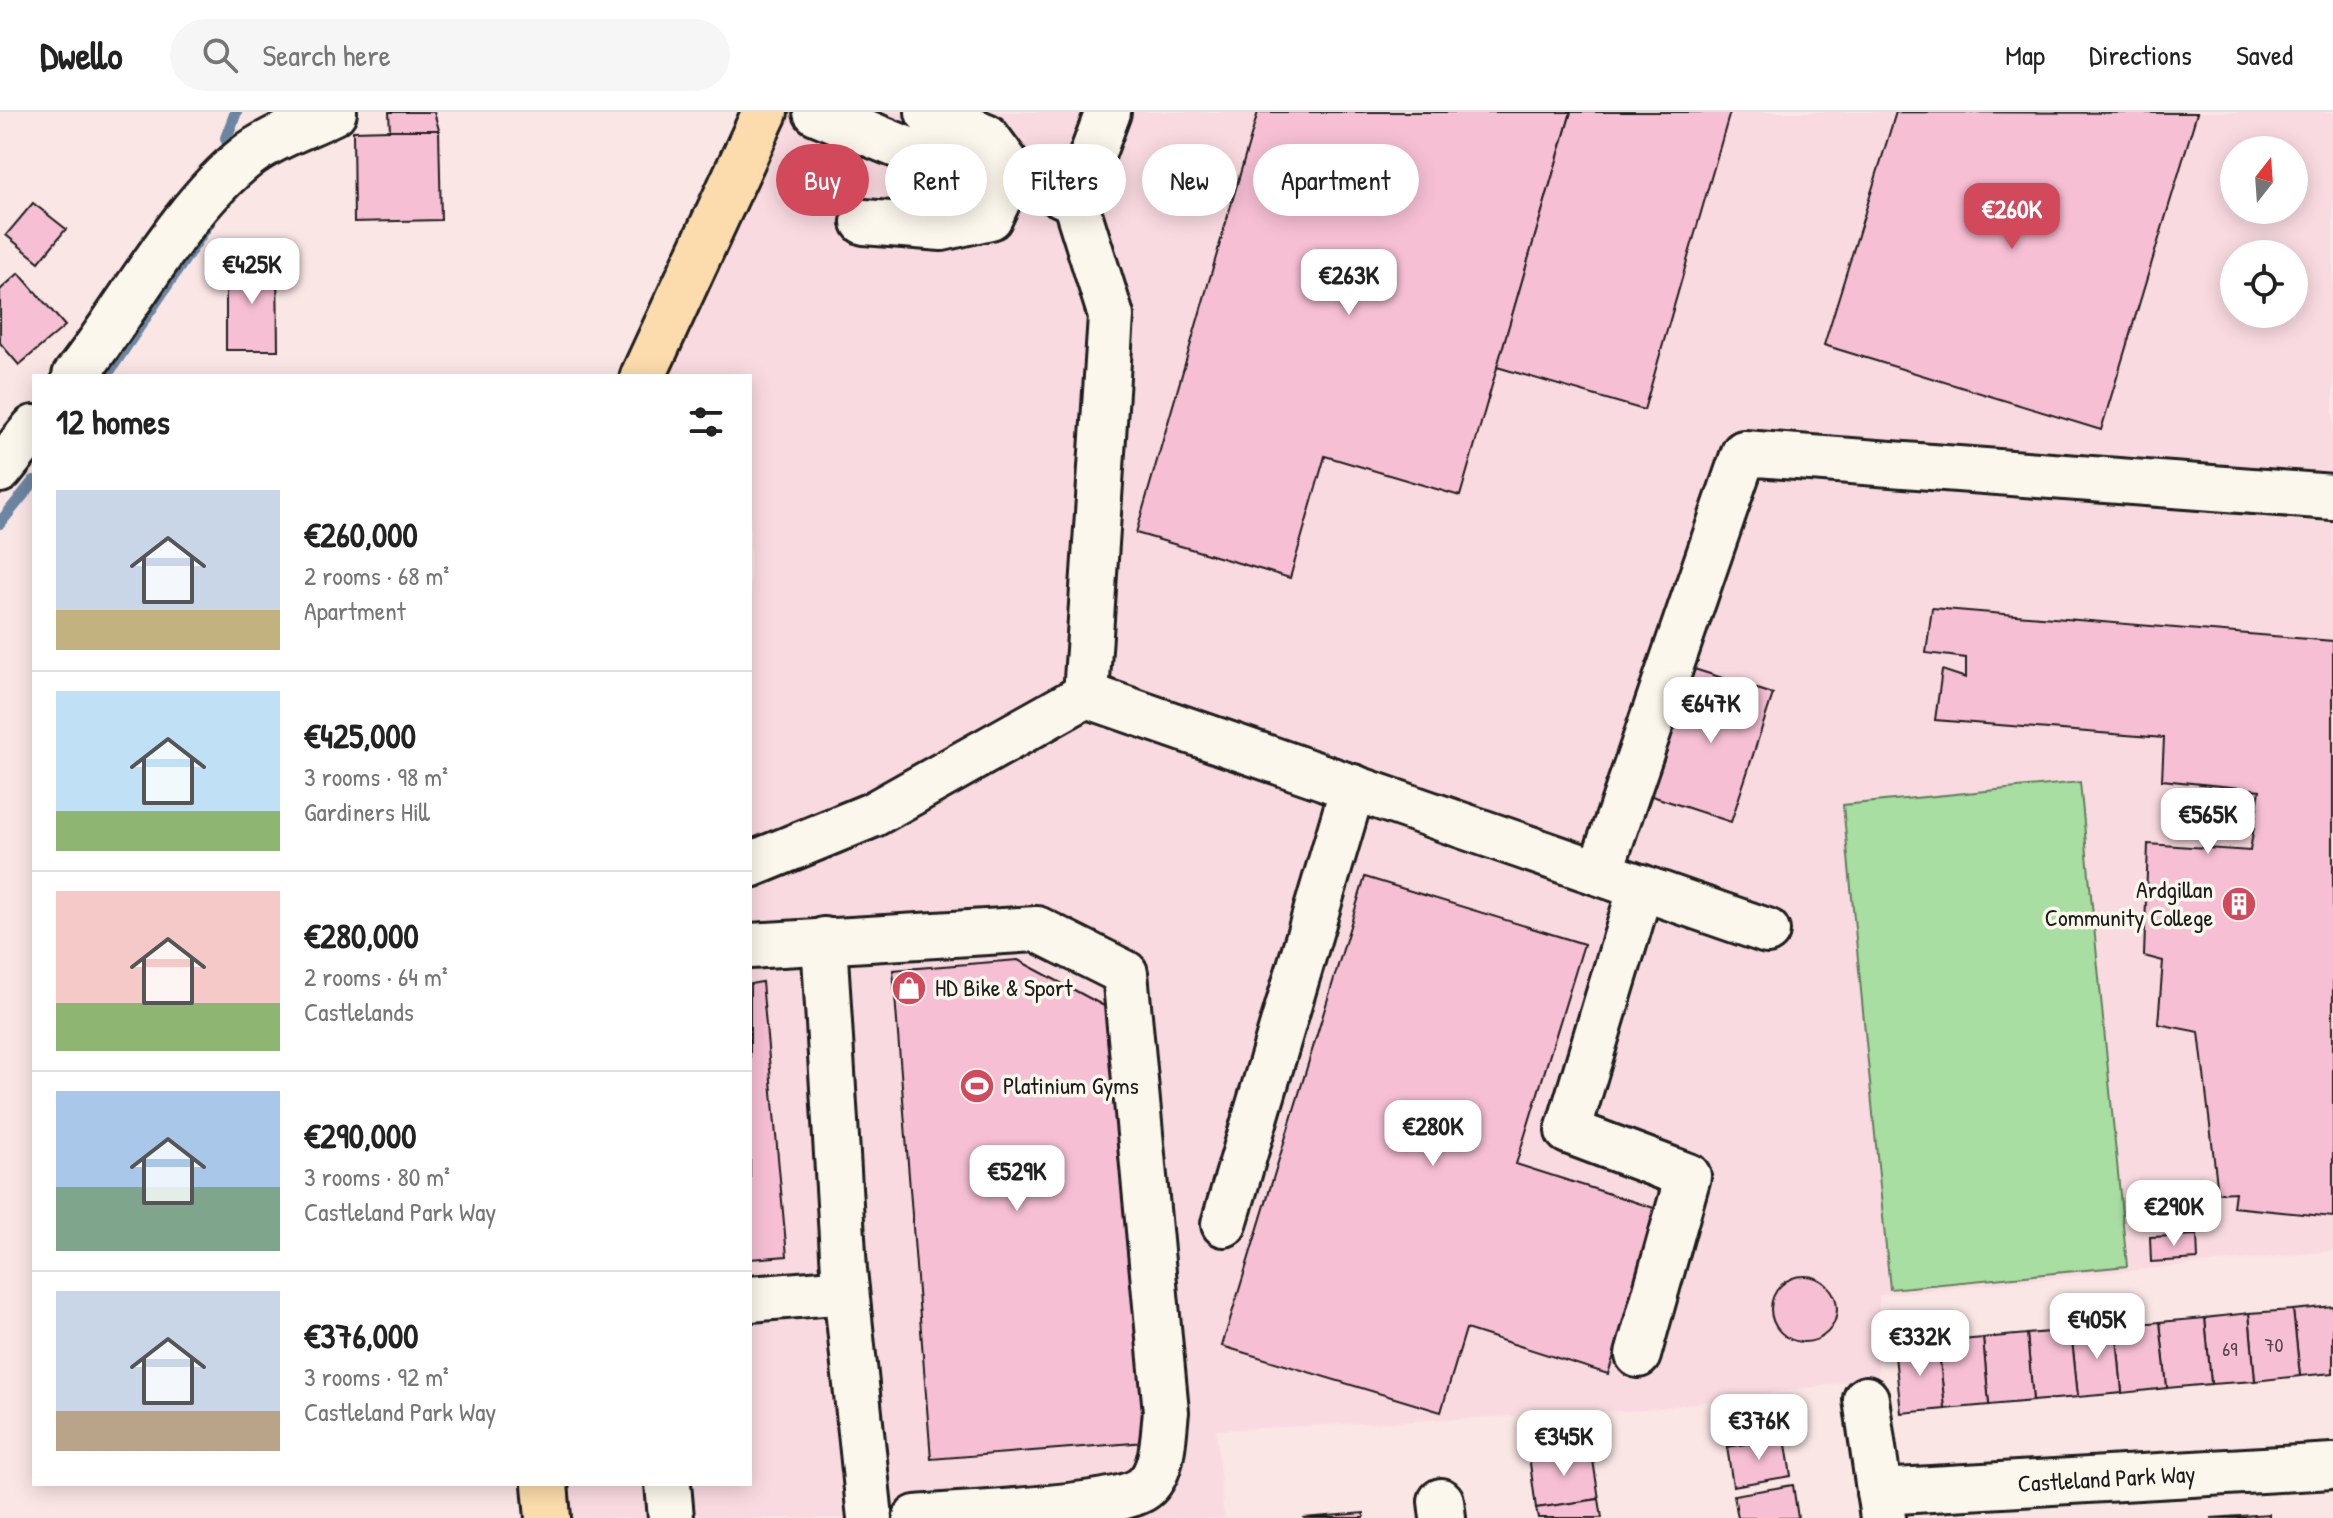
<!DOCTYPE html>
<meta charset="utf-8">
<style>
body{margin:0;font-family:"Patrick Hand",sans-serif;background:#f6f6f6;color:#222;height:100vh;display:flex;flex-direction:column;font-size:30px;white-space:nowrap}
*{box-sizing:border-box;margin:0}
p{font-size:26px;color:#767676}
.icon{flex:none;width:44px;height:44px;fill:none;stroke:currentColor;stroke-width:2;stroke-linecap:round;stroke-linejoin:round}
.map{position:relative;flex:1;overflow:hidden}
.sheet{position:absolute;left:32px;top:262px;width:720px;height:1112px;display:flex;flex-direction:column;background:#fff;border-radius:0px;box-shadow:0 4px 20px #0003}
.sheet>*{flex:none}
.guide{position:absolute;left:776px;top:32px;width:760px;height:72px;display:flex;gap:16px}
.needle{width:52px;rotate:17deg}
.controls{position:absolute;left:2220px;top:24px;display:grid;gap:16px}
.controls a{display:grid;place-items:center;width:88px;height:88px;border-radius:50%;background:#fff;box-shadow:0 4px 20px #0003;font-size:40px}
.price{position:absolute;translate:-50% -68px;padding:0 18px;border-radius:16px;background:#fff;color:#222;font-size:26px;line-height:52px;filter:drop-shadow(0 2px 4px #0008)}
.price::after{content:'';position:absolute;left:50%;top:48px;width:24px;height:18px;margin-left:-12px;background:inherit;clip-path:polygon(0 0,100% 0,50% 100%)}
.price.on{background:#d1495b;color:#fff}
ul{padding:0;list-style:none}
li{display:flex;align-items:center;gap:24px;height:200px;padding:0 24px}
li+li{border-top:2px solid #e0e0e0}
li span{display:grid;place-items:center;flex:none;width:224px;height:160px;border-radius:0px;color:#555}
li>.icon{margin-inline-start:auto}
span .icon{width:96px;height:96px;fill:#fffc;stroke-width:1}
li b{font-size:34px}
h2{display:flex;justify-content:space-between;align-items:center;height:96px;padding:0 24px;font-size:34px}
.chip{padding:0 28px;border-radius:36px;background:#fff;box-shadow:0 4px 20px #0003;font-size:28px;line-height:72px}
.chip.on{background:#d1495b;color:#fff}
header{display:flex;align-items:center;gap:48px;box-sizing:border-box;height:112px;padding:0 40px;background:#fff;border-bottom:2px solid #e0e0e0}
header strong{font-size:38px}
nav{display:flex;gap:44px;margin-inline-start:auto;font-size:28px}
.search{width:560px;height:72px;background:#f6f6f6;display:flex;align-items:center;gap:20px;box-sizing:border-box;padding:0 28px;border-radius:44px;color:#767676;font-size:30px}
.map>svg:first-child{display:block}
.built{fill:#f9dae0;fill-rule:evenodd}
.green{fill:#a8dea1;stroke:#627d5e;stroke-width:2}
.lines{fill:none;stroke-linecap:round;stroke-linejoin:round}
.stream{stroke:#6c86a2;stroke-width:12}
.building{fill:#f7bfd4;stroke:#1c1c1c;stroke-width:2}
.minor-casing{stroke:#1c1c1c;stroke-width:50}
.major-casing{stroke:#1c1c1c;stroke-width:50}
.minor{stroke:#fbf7ec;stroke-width:44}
.major{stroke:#fcdcac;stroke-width:44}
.labels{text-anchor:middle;stroke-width:7;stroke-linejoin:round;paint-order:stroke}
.number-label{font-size:20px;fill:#53454a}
.poi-label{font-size:24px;fill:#1c1c1c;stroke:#fbf7ec;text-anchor:start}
.street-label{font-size:24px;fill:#1c1c1c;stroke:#fbf7ec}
</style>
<header>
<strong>Dwello</strong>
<div class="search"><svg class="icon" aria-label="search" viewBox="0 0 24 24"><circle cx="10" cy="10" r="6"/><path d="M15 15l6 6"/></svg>Search here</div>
<nav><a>Map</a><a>Directions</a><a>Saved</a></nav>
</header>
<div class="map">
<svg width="2333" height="1406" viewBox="0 0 2333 1406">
<rect width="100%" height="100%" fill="#fae6e5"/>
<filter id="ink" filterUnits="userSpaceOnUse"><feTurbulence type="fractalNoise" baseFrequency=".0125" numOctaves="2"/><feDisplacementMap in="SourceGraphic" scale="16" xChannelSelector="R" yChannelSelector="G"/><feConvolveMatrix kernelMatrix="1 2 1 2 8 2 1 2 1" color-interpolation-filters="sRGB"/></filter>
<g filter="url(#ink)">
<path class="built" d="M 765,0 L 2333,0 L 2333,1139 L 1879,1183 L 1878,1266 L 1645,1298 L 1216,1318 L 1224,1406 L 548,1406 L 545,1372 L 750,1372 L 750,264 L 643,264 ZM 2234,38 L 2294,38 L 2294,98 L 2234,98 ZM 2234,142 L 2294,142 L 2294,202 L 2234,202 Z"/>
<path class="green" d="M 2080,670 L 2127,1154 L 1890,1177 L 1843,693 Z"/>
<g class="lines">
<g class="stream">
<path d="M 233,46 L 226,26 L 236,0"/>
<path d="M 106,264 L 209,111"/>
<path d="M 0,411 L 34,369"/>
</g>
</g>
<g class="building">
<path d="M 389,0 L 434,0 L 439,18 L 390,18 Z"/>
<path d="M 1258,0 L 1571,0 L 1460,384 L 1325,344 L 1290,466 L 1136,421 Z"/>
<path d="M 1571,0 L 1730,0 L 1644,298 L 1497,255 Z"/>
<path d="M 1896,0 L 2197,1 L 2101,318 L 1824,233 Z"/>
<path d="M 390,18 L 439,18 L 441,108 L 354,110 L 353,19 Z"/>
<path d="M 33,91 L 66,117 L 39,150 L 6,123 Z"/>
<path d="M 226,149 L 277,149 L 278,238 L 226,238 Z"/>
<path d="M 19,161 L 65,214 L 19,253 L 0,231 L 0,178 Z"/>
<path d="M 1932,496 L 2333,529 L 2333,1105 L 2233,1095 L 2235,1080 L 2218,1081 L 2199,920 L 2158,912 L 2163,849 L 2144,844 L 2148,732 L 2250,739 L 2260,678 L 2162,668 L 2164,626 L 1935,608 L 1942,558 L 1966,566 L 1966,546 L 1926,541 Z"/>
<path d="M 1691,556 L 1773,582 L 1731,710 L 1649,683 Z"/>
<path d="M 1365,765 L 1584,832 L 1516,1052 L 1660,1098 L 1608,1262 L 1466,1217 L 1441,1300 L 1222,1234 Z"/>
<path d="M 1018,848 L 1106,895 L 1146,1330 L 931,1347 L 893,858 Z"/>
<path d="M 762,870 L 787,1144 L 750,1147 L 750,872 Z"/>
<path d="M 2197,1123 L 2198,1147 L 2151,1150 L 2150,1125 Z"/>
<circle cx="1804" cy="1197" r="33"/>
<path d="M 2333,1194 L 2333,1261 L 2300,1264 L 2293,1198 Z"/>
<path d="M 2293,1198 L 2300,1264 L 2255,1269 L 2249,1201 Z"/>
<path d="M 2249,1201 L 2255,1269 L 2211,1272 L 2205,1206 Z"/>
<path d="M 2205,1206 L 2211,1272 L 2167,1276 L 2160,1210 Z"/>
<path d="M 2160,1210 L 2167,1276 L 2122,1281 L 2116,1214 Z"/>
<path d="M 2116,1214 L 2122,1281 L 2078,1285 L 2071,1218 Z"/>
<path d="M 2071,1218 L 2078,1285 L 2033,1289 L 2027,1222 Z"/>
<path d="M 2027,1222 L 2033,1289 L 1989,1293 L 1983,1226 Z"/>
<path d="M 1983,1226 L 1989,1293 L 1945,1297 L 1938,1230 Z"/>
<path d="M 1938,1230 L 1945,1297 L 1901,1301 L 1894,1234 Z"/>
<path d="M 1779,1287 L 1785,1326 L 1727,1335 L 1721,1297 Z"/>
<path d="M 1785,1326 L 1791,1364 L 1733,1374 L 1727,1335 Z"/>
<path d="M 1591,1335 L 1599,1387 L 1536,1396 L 1529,1344 Z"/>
<path d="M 1793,1373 L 1798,1406 L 1738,1406 L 1734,1383 Z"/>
<path d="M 1599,1387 L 1602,1406 L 1538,1406 L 1536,1396 Z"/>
<path d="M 1364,1401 L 1364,1406 L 1303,1406 Z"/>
<path d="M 2269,1402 L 2269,1406 L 2211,1406 Z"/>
</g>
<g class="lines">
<g class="minor-casing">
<g id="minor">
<path d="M 816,0 L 979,67 L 1012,59"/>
<path d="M 928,0 L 986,24 L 1012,59 L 1075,89 L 1111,204 L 1086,583 L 1767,819"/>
<path d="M 1075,89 L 1108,0"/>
<path d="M 864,110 L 942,116 L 990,105 L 1012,59"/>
<path d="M 75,264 C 129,196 179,98 246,45 C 270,26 306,14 334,0"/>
<path d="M 0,358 L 34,316"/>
<path d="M 750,753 L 872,703 L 1086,583"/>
<path d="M 1600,760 L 1744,341 L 2333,385"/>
<path d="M 824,828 L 844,1158 L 870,1406"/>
<path d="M 750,834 L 1037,817 L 1125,861 L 1166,1300 C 1163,1323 1164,1360 1144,1376 C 1117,1397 959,1402 916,1406"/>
<path d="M 1224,1112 L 1353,675"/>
<path d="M 750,1187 L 846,1179"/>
<path d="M 1638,1243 L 1688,1064 L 1568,1019 L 1641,775"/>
<path d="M 1866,1287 L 1883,1406"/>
<path d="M 668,1372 L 671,1406"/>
<path id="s1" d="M 1879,1380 L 2333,1354"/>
<path d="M 1441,1389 L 1443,1406"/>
</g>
</g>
<g class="major-casing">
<g id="major">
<path d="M 643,264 L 765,0"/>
<path d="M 545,1372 L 548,1406"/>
</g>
</g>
<use href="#minor" class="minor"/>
<use href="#major" class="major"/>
</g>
</g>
<defs>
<g id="building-disc" transform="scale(1.8)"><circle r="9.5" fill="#d1495b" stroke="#fbf7ec"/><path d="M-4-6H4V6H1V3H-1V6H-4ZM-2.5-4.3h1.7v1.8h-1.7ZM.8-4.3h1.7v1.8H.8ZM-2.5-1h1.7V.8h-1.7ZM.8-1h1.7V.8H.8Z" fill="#fff"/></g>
<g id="shop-disc" transform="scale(1.8)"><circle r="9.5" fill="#d1495b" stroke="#fbf7ec"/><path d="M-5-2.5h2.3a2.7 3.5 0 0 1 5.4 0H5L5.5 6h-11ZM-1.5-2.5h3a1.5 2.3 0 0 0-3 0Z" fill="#fff"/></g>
<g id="stadium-disc" transform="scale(1.8)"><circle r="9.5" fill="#d1495b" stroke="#fbf7ec"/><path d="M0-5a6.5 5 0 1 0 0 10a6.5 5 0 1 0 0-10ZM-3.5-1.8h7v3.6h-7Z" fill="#fff"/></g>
</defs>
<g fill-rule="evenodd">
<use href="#building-disc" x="2239" y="792"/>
<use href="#shop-disc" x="909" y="876"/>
<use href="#stadium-disc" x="977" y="974"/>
</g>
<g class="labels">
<g class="number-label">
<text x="2274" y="1240">70</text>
<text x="2230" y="1244">69</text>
</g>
<g class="poi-label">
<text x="2213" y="786" text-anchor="end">Ardgillan<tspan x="2213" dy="28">Community College</tspan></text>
<text x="935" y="884">HD Bike &amp; Sport</text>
<text x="1003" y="982">Platinium Gyms</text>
</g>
<g class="street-label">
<text dy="8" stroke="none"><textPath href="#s1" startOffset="228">Castleland Park Way</textPath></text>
</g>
</g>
</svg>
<div class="controls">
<a><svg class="needle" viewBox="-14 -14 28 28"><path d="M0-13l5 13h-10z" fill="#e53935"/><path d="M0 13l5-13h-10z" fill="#767676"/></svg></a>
<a><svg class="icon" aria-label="locate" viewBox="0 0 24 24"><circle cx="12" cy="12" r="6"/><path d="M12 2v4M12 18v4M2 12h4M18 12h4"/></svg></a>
</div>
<b class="price on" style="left:2012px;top:139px">€260K</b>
<b class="price" style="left:252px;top:194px">€425K</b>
<b class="price" style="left:1349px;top:205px">€263K</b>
<b class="price" style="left:1711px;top:633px">€647K</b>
<b class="price" style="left:2208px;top:744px">€565K</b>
<b class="price" style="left:1433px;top:1056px">€280K</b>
<b class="price" style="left:1017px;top:1101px">€529K</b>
<b class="price" style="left:2174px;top:1136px">€290K</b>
<b class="price" style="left:2097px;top:1249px">€405K</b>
<b class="price" style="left:1920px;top:1266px">€332K</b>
<b class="price" style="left:1759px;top:1350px">€376K</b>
<b class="price" style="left:1564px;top:1366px">€345K</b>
<div class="guide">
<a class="chip on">Buy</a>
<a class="chip">Rent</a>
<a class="chip">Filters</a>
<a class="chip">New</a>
<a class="chip">Apartment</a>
</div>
<section class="sheet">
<h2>12 homes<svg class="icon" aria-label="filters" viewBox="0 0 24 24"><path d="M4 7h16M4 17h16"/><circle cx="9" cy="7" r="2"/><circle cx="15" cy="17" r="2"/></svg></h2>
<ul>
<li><span style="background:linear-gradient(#c9d6e8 75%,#c2b280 0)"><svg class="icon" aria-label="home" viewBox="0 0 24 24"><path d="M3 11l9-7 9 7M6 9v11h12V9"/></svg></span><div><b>€260,000</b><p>2 rooms · 68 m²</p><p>Apartment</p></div></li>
<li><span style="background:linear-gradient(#bfe0f5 75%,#8fb573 0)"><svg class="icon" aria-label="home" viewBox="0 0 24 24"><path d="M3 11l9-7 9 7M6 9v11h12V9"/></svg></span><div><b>€425,000</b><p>3 rooms · 98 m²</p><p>Gardiners Hill</p></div></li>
<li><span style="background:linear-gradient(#f6c9c9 70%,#8fb573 0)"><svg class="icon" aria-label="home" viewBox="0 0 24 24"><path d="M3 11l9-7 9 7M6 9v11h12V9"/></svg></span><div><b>€280,000</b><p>2 rooms · 64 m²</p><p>Castlelands</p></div></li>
<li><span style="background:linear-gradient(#a9c7e8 60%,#7fa58c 0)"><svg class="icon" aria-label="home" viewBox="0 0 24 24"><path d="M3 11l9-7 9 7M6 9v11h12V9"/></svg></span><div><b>€290,000</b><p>3 rooms · 80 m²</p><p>Castleland Park Way</p></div></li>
<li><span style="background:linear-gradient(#c9d6e8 75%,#b9a48a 0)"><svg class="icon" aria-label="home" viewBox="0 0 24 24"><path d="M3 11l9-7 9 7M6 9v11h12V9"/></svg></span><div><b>€376,000</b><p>3 rooms · 92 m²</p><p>Castleland Park Way</p></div></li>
</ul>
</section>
</div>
